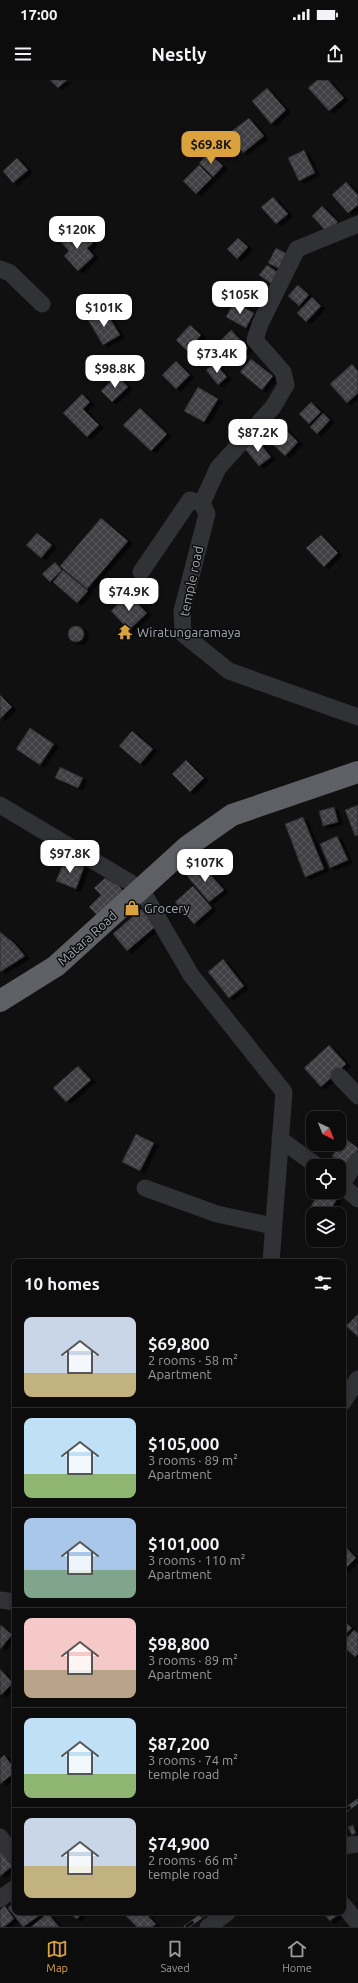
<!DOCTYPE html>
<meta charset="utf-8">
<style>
body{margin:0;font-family:Ubuntu,sans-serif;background:#1a1a1b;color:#f1f3f6;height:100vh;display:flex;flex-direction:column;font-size:15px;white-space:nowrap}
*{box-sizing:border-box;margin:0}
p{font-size:13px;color:#9a9b9d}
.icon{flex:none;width:22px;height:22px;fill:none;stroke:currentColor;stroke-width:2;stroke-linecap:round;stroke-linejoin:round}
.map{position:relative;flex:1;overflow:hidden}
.drawer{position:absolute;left:12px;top:1179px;width:334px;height:656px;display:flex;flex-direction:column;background:#0c0c0d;border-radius:8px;box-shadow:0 2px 6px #0003,0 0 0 1px #2c2c2e}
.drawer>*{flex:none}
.needle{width:26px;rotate:137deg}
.tools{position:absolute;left:306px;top:1031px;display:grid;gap:8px}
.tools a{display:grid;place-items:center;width:40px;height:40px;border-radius:8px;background:#0c0c0d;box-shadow:0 2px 6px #0003,0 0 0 1px #2c2c2e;font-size:20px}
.price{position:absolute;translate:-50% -34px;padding:0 9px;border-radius:8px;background:#fff;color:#222;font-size:13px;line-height:26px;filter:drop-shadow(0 1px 2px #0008)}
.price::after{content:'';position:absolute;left:50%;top:24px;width:12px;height:9px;margin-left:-6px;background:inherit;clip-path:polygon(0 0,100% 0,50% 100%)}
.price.selected{background:#dba13d;color:#111}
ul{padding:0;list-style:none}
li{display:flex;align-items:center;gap:12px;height:100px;padding:0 12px}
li+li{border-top:1px solid #2c2c2e}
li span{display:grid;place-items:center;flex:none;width:112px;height:80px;border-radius:8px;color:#555}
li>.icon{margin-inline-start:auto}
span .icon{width:48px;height:48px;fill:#fffc;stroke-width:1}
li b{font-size:17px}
h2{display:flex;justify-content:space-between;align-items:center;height:48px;padding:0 12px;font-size:17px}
.status{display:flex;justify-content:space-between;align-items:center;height:28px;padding:0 20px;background:#0c0c0d;direction:ltr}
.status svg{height:11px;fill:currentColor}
header{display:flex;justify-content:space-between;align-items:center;height:52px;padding:0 12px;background:#0c0c0d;font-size:18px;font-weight:700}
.tabs{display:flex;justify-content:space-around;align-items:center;height:56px;border-top:1px solid #2c2c2e;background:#0c0c0d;font-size:11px;color:#9a9b9d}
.tabs a{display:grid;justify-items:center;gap:2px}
.tabs .selected{color:#dba13d}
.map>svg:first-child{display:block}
.building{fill:url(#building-cross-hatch);stroke:#2a2a2c;filter:url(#shadow)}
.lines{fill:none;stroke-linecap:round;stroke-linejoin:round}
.minor{stroke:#313235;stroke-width:17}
.highway{stroke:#5e6066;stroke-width:22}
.rail-casing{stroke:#4a4c50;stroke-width:4.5}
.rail{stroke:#0b0b0c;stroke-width:3;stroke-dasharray:9;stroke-linecap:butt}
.labels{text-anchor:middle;stroke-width:3;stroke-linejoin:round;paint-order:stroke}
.street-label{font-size:13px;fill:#a2a7b0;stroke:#0b0b0c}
.poi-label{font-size:13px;fill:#a2a7b0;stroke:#0b0b0c;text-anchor:start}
</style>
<div class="status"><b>17:00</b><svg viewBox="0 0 49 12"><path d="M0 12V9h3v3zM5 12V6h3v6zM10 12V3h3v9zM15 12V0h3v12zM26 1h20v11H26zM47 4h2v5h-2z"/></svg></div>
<header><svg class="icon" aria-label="menu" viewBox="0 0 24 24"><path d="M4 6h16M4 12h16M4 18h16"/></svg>Nestly<svg class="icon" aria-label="share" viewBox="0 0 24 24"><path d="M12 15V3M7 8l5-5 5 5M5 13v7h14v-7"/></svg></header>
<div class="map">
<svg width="358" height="1847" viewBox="0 0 358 1847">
<defs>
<pattern id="building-cross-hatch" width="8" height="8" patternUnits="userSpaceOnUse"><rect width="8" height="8" fill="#3f4044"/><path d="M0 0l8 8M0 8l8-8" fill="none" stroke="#58595c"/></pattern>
<filter id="shadow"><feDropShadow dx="4.5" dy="2.5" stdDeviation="0" flood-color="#0009"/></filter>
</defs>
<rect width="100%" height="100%" fill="#101011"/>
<g class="building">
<path d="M 50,0 L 67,0 L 58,8 Z"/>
<path d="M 317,0 L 328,0 L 344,18 L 329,31 L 308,8 Z"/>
<path d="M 267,8 L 286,30 L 271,44 L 252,21 Z"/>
<path d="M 249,38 L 264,56 L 243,73 L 228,54 Z"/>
<path d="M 304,70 L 315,93 L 299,101 L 288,78 Z"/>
<path d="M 209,73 L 223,86 L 213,97 L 199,83 Z"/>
<path d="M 17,78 L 28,90 L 13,103 L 3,91 Z"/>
<path d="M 199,85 L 212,98 L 196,114 L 183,101 Z"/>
<path d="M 346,102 L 358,115 L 358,125 L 348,133 L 332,115 Z"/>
<path d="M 273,117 L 288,134 L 276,144 L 261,127 Z"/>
<path d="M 322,126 L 338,142 L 327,152 L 312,136 Z"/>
<path d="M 71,151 L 79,161 L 86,155 L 93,163 L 87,168 L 94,176 L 78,191 L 64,176 L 69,171 L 60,161 Z"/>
<path d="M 238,158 L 248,167 L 237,179 L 227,169 Z"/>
<path d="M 276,168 L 291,176 L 284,191 L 268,183 Z"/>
<path d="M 267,185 L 280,194 L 273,205 L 259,195 Z"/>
<path d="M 298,205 L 309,215 L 299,226 L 288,216 Z"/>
<path d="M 312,217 L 321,226 L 306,242 L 297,233 Z"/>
<path d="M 234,222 L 254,233 L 246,248 L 226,237 Z"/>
<path d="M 105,230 L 120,255 L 103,265 L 88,240 Z"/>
<path d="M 190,245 L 201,255 L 187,271 L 176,260 Z"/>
<path d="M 231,250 L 248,268 L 232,283 L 215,266 Z"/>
<path d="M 251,279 L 273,296 L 262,310 L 240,292 Z"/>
<path d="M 176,281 L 190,295 L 176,309 L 162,295 Z"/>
<path d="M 215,283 L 227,297 L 218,305 L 206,290 Z"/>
<path d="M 352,284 L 358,291 L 358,313 L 347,323 L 330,304 Z"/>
<path d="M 117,295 L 128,307 L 112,322 L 101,311 Z"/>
<path d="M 198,307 L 218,319 L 204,342 L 184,331 Z"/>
<path d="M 82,314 L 90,322 L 83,329 L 99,345 L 87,357 L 63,333 Z"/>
<path d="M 311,322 L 321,332 L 309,344 L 299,334 Z"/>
<path d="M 140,328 L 167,354 L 151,371 L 123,345 Z"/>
<path d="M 323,333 L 330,340 L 317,354 L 310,347 Z"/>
<path d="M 283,347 L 298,362 L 285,376 L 269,361 Z"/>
<path d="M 257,360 L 271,377 L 259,386 L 245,369 Z"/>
<path d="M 101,438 L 128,461 L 87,509 L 60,486 Z"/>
<path d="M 37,453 L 52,465 L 41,478 L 26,465 Z"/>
<path d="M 321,455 L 338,473 L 324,487 L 306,468 Z"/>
<path d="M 55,482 L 62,490 L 50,502 L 42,494 Z"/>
<path d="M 63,490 L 88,511 L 77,523 L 53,502 Z"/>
<path d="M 128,514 L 147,533 L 129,550 L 111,531 Z"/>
<circle cx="76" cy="554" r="8"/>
<path d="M 0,615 L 12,627 L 0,639 Z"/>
<path d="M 30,648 L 54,664 L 40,685 L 16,669 Z"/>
<path d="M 132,651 L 153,669 L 140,684 L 119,666 Z"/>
<path d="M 186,680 L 204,698 L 190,712 L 172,694 Z"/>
<path d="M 60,687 L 83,698 L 78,708 L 55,698 Z"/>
<path d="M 358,725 L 358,755 L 355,756 L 345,730 Z"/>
<path d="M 334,727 L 338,742 L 323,746 L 319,731 Z"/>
<path d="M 303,737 L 324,789 L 305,797 L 285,744 Z"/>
<path d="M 337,756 L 348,780 L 330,788 L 320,764 Z"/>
<path d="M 65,780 L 84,787 L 76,809 L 56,801 Z"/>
<path d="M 201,784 L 224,810 L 209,822 L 187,796 Z"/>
<path d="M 105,798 L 118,805 L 125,813 L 99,837 L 89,827 L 101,815 L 94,808 Z"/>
<path d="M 193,806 L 212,828 L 194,844 L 175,822 Z"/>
<path d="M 141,829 L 156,846 L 127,871 L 113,854 Z"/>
<path d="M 0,852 L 14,863 L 25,876 L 0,892 Z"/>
<path d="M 223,879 L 244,906 L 229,918 L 208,892 Z"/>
<path d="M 329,965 L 346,984 L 321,1007 L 304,988 Z"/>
<path d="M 78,986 L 91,1000 L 66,1022 L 53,1008 Z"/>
<path d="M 136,1054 L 154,1063 L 140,1091 L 122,1082 Z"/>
<path d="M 346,1059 L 358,1068 L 358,1070 L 346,1087 L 332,1076 Z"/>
<path d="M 319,1112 L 330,1112 L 338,1117 L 328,1134 L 313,1134 L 313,1138 L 306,1135 Z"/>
<path d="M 358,1234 L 358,1257 L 346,1246 Z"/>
<path d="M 343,1464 L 356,1478 L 343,1491 Z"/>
<path d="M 343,1540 L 352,1548 L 343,1557 Z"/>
<path d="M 1,1545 L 12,1555 L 0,1569 L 0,1547 Z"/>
<path d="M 354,1550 L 358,1553 L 358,1574 L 355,1577 L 343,1566 L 343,1562 Z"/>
<path d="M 0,1589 L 13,1603 L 1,1615 L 0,1614 Z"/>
<path d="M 4,1675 L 15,1689 L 15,1692 L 0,1704 L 0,1679 Z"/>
<path d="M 353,1745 L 356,1753 L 352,1755 L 348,1747 Z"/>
<path d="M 0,1768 L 14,1785 L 0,1796 Z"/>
<path d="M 15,1822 L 15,1832 L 44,1832 L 23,1847 L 8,1828 Z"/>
<path d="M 5,1826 L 14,1839 L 4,1847 L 0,1847 L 0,1830 Z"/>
<path d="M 68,1832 L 83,1832 L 77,1839 Z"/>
<path d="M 129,1832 L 144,1832 L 156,1844 L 152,1847 L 137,1847 L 125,1835 Z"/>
<path d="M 322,1832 L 339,1832 L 340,1833 L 330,1841 Z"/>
<path d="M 48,1833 L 59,1847 L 31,1847 Z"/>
</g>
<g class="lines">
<g class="minor">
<path d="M 0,189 L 10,193 L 42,224"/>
<path d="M 202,423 L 218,388 L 273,327 L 286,305 L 283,292 L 255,260 L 260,244 L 297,169 L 358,144"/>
<path d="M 141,492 L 190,420 L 202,423 L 207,434 L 182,531 L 183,554 L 229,591 L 358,637"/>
<path d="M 0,725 L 141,809 L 191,895 L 284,1012 L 271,1182"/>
<path d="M 339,996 L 358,1016"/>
<path d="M 280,1059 L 317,1086"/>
<path d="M 339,1103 L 358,1119"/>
<path d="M 341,1105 L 358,1080"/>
<path d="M 145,1108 L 217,1134 L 273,1146"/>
<path d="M 343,1322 L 358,1299"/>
<path d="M 0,1520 L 15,1522"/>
<path d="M 0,1757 L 15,1777"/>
<path d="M 343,1766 L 358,1764"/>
<path d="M 0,1819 L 15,1808"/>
<path d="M 343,1825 L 358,1843"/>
<path d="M 208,1847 L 228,1832"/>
</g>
<path class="highway" d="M 0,921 L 56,886 L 188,766 L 232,735 L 358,692"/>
<g class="rail-casing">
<g id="rail">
<path d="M 343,1732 L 358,1721"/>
<path d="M 186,1847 L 207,1832"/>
</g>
</g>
<use href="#rail" class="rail"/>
</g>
<defs>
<g id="temple-bare" transform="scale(1.2)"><path d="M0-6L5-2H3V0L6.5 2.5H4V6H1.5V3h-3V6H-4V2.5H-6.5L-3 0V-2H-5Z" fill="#dba13d" stroke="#0b0b0c" stroke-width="2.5" paint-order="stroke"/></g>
<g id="shop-bare" transform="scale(1.2)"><path d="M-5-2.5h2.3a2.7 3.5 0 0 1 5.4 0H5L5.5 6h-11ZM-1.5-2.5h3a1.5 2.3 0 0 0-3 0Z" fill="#dba13d" stroke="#0b0b0c" stroke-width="2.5" paint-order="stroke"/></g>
</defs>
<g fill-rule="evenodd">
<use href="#temple-bare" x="125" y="552"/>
<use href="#shop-bare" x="132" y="828"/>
</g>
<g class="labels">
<g class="street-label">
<text transform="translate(191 501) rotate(-78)" y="5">temple road</text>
<text transform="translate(87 858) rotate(-42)" y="5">Matara Road</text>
</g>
<g class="poi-label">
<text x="137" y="557">Wiratungaramaya</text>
<text x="144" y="833">Grocery</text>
</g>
</g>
</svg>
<div class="tools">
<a><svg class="needle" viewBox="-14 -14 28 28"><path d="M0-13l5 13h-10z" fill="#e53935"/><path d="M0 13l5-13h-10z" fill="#9a9b9d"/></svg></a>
<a><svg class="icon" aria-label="locate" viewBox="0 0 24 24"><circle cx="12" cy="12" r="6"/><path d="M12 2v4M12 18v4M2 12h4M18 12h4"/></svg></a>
<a><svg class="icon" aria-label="layers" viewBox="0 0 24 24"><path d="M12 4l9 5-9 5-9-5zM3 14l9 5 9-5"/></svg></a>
</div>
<b class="price selected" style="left:211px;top:85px">$69.8K</b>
<b class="price" style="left:77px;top:170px">$120K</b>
<b class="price" style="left:240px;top:235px">$105K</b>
<b class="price" style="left:104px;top:248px">$101K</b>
<b class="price" style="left:217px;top:294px">$73.4K</b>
<b class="price" style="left:115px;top:309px">$98.8K</b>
<b class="price" style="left:258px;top:373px">$87.2K</b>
<b class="price" style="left:129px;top:532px">$74.9K</b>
<b class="price" style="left:70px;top:794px">$97.8K</b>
<b class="price" style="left:205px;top:803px">$107K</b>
<section class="drawer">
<h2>10 homes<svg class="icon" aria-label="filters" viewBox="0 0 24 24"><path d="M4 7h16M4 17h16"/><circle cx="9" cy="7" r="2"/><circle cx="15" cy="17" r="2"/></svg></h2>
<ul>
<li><span style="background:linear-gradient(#c9d6e8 70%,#c2b280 0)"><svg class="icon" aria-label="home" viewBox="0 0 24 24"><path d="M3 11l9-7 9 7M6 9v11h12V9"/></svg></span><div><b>$69,800</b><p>2 rooms · 58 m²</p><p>Apartment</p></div></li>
<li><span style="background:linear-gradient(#bfe0f5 70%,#8fb573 0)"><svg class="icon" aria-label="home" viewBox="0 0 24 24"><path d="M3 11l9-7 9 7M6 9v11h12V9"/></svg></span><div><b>$105,000</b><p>3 rooms · 89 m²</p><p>Apartment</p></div></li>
<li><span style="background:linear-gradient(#a9c7e8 65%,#7fa58c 0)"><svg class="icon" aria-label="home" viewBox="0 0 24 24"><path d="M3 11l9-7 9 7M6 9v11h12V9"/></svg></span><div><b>$101,000</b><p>3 rooms · 110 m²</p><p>Apartment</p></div></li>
<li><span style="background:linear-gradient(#f6c9c9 65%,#b9a48a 0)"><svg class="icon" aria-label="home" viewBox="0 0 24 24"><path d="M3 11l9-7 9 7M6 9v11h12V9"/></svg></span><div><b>$98,800</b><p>3 rooms · 89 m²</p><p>Apartment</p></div></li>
<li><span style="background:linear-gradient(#bfe0f5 70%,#8fb573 0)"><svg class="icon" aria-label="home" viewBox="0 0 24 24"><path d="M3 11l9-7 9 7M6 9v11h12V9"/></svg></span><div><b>$87,200</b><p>3 rooms · 74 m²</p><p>temple road</p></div></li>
<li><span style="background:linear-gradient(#c9d6e8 60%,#c2b280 0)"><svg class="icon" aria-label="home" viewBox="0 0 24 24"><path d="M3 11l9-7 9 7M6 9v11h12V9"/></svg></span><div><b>$74,900</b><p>2 rooms · 66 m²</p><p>temple road</p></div></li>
</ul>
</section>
</div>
<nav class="tabs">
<a class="selected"><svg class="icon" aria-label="map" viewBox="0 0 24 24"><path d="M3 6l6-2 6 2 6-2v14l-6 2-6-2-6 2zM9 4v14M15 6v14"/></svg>Map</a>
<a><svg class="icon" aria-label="saved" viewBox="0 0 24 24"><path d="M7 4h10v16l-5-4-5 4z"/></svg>Saved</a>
<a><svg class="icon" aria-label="home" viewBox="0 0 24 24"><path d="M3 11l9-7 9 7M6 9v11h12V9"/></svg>Home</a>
</nav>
